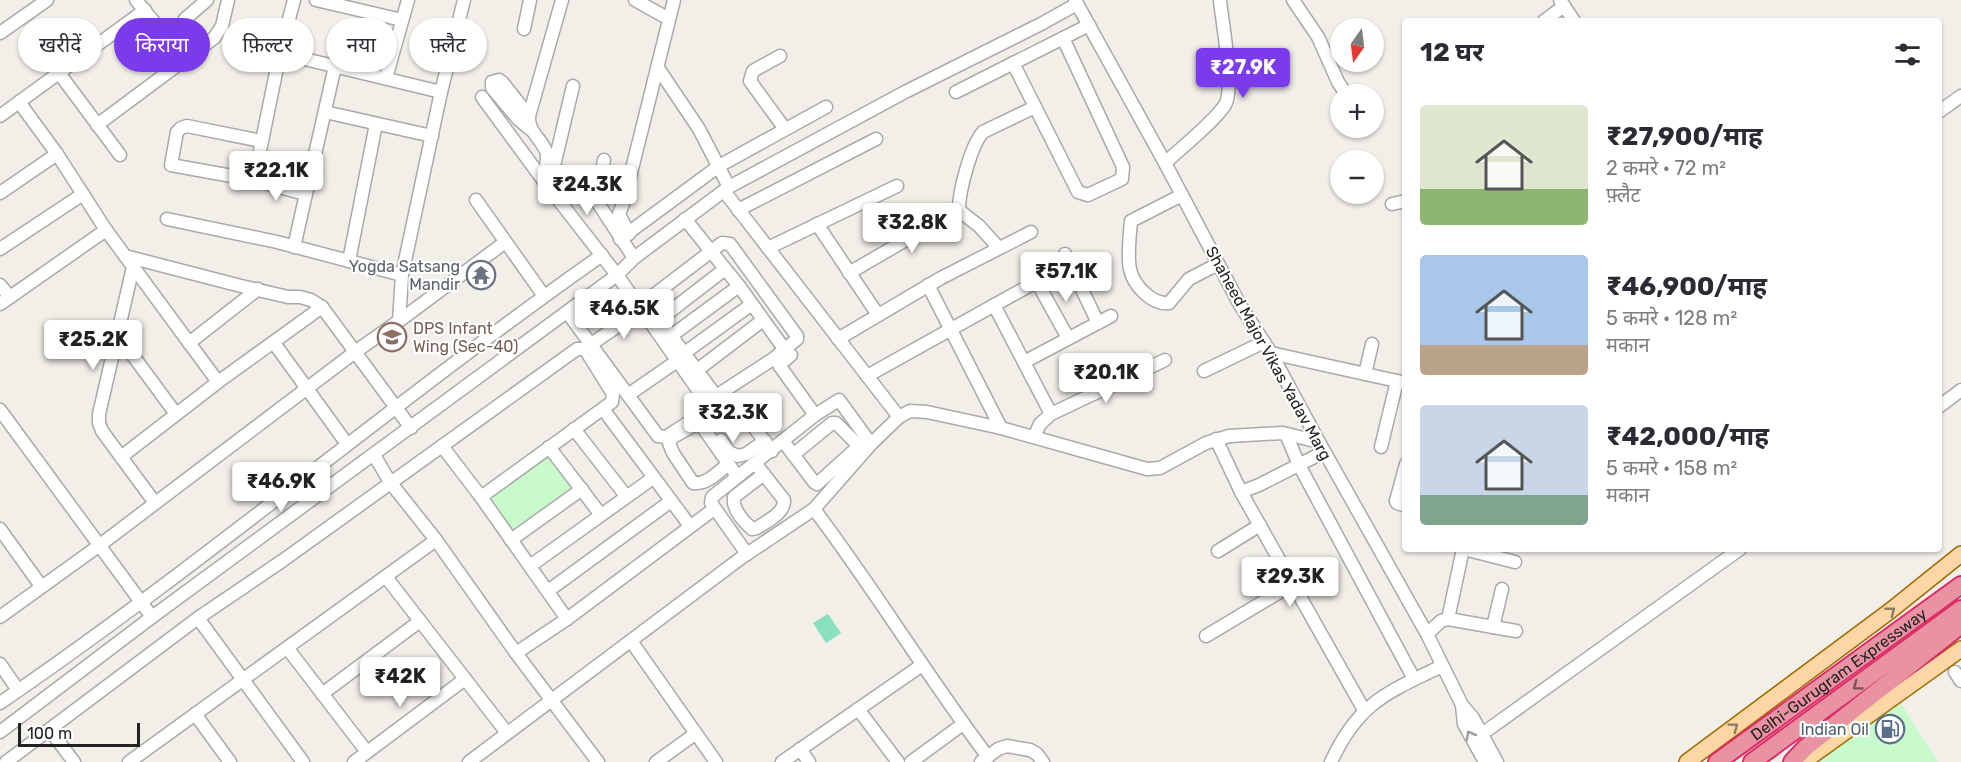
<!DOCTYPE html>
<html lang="hi">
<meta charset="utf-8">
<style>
body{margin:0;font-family:Rubik,"Noto Sans Devanagari",sans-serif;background:#f2f2f3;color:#2b2b33;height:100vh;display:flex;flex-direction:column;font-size:22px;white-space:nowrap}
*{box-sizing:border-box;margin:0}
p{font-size:20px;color:#7c7c81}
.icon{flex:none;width:33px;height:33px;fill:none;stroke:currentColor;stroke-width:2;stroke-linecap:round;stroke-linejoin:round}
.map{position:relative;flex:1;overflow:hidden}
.drawer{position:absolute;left:1402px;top:18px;width:540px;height:534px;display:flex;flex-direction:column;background:#fff;border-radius:6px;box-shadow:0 2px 4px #0004}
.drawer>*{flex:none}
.banner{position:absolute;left:18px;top:18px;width:570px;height:54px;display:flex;gap:12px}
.needle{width:39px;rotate:194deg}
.fabs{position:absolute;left:1330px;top:18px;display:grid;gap:12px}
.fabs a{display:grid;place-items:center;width:54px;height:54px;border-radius:50%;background:#fff;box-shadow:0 2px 4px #0004;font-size:30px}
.scale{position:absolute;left:18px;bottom:15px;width:122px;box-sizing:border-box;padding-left:6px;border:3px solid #222;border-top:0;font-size:16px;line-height:21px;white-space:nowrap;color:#222;-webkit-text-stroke:4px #fff;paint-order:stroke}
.price{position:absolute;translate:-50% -51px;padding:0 14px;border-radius:6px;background:#fff;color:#222;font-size:20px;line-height:39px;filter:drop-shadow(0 2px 3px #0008)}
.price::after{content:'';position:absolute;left:50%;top:36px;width:18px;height:14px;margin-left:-9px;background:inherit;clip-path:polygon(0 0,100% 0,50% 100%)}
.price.active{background:#7c3aed;color:#fff}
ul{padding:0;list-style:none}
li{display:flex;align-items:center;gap:18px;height:150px;padding:0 18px}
li span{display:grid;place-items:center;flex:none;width:168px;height:120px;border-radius:6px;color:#555}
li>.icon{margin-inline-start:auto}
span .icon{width:72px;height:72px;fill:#fffc;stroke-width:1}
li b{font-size:26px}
h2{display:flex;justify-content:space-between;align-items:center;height:72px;padding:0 18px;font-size:26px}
.tag{padding:0 21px;border-radius:27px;background:#fff;box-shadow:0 2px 4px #0004;font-size:21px;line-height:54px}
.tag.active{background:#7c3aed;color:#fff}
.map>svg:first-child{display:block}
.park{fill:#c8facc}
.pitch{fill:#88e0be}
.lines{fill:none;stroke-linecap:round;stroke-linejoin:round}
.minor-casing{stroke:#a9a9a9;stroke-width:15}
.major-casing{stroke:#a06b00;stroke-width:18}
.highway-casing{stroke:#dc2a67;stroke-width:20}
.minor{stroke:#fff;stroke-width:12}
.major{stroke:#fcd6a4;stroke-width:15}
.highway{stroke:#e892a2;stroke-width:16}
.oneway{stroke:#8f7c63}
.oneway2{stroke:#7b545c}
.oneway3{stroke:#9c9c9c}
.labels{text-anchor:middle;stroke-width:4.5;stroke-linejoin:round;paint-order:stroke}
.worship-label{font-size:16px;fill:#5b616d;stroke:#fff;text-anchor:end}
.education-label{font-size:16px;fill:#785e54;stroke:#fff;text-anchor:start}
.street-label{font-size:16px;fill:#222;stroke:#fff}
.service-label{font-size:16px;fill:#4e5e75;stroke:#fff;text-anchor:end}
</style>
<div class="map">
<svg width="1961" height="762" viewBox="0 0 1961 762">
<rect width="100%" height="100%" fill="#f2efe9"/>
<g class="park">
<path d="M 549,452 L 575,487 L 512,530 L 487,497 Z"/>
<path d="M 1900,702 L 1938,762 L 1819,762 Z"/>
</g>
<path class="pitch" d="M 828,614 L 841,633 L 826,643 L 813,623 Z"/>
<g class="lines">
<g class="minor-casing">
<g id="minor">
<path d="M 136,0 L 184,59"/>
<path d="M 316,0 L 402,20"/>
<path d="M 635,0 L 669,19"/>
<path d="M 1075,0 L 1165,163 L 1240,305 L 1271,353 L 1319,442 L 1427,634 L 1462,705 L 1473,718 L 1497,762"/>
<path d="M 1293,0 L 1318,37 L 1338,82 L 1346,94"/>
<path d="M 1560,0 L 1574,21"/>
<path d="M 185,19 L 207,0"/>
<path d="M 1544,21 L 1564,6"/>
<path d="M 524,29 L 530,0"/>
<path d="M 0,33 L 47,0"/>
<path d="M 280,53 L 441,92"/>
<path d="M 780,56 L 753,71 L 750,81 L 785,129"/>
<path d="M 1013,63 L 1078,192 L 1088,195 L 1122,179 L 1123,167 L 1063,38"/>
<path d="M 658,68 L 699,129 L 729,187"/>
<path d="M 59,73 L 120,155"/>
<path d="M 386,78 L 408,0"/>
<path d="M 956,92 L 1089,25"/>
<path d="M 482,97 L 543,180 L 617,275 L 705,400 C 703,417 679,428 666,437 L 658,436 L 567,312"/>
<path d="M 19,102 L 57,154 L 106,230 L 218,382"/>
<path d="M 1940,111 L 1961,96"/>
<path d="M 325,112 L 432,136"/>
<path d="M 0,116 L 145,10"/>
<path d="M 529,116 L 502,82 L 499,80 L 492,82 L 492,88 L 518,119 L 530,129"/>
<path d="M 97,125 L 214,38 L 222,26 L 228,0"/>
<path d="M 261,141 L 187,126 L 181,128 L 177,132 L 171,165 L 254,180 L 305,194"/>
<path d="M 604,160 L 596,200 L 634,258"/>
<path d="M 1165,163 C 1182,147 1212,124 1225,105 C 1235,89 1222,22 1220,0"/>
<path d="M 552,174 L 573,86"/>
<path d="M 254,180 L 280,53 L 294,0"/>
<path d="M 543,180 C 545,171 549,159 546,151 C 540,137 528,132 529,116 L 562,0"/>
<path d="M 724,191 L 899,417"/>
<path d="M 0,193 L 57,154"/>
<path d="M 1182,195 L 1131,221 C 1130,234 1127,256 1130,269 C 1133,285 1152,305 1169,303 L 1189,279 L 1218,264"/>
<path d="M 476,200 L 544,296"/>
<path d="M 1392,204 L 1406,201"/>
<path d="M 738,210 L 876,139"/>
<path d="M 167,219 L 277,242 L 402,275"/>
<path d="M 685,219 L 739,286 L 785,350"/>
<path d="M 817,224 L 878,315"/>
<path d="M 629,234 L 619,214 L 624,201 L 674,0"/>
<path d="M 620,239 L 719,166 L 826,107"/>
<path d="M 722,243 L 730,244 L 797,336 L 797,339 L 773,359 L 716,396 L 647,303 L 650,298 Z"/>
<path d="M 294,247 L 335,66"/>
<path d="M 998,247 L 979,226 L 961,212 L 959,209 C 959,191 971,145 983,132 L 1035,107"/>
<path d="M 768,248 L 897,186"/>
<path d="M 0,249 L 83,194"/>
<path d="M 1065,254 L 1098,323"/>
<path d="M 125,256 L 241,286 L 288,297 L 300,297 L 311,300 L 322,307 L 411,428"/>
<path d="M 349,261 L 376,124"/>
<path d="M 133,267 L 99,414 L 99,423 L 102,431 L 155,503"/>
<path d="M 849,273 L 959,209"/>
<path d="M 1037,282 L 1068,338"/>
<path d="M 0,285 L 10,297"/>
<path d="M 928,285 L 1001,428"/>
<path d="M 0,304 L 106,230"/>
<path d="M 994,305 L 1051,414"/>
<path d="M 659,320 L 725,269"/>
<path d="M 399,321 L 402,275 L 441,92 L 464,0"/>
<path d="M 117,334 L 176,414"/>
<path d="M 671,336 L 739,286"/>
<path d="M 838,339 L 941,278 L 1031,232"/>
<path d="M 189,343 L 258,289"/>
<path d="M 274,343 L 347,444"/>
<path d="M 590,345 L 641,310"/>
<path d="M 1271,353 L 1406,383"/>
<path d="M 683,354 L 752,304"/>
<path d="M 791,355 L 779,365 L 815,415"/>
<path d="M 1024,362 L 1111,316"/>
<path d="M 696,371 L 763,320"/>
<path d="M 1204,371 L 1264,342"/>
<path d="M 1365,374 L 1372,344"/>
<path d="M 867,376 L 1070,263"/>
<path d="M 628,395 L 677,361"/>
<path d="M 1940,406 L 1961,390"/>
<path d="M 603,409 L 690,526"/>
<path d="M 0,410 L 152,617"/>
<path d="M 716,411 L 728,402 L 734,401 L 772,451"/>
<path d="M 574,429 L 626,496"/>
<path d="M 1286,434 L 1299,465 L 1414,679"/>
<path d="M 1034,437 L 1040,424 L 1051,414 L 1165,360"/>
<path d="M 1216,439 L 1241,492 L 1364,710"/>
<path d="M 721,440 L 729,452 L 738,456 L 746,454 L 765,441"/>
<path d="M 783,441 L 814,482 L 817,484 L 859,446 L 836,423 L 832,423 L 793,455"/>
<path d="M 442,446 L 481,497 L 567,619"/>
<path d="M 549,447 L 601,515"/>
<path d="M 1381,447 L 1397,381"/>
<path d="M 374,455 L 390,482 L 436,540 L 516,653 L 598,762"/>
<path d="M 121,457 L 218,382 L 322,307"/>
<path d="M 755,463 L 784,500 C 785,513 767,521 757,528 L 752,529 C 743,521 732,509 734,497 L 764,474"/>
<path d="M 728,464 C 718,472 707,485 693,483 L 673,453 L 669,443 L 673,437 L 698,423 L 704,429 L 737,476"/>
<path d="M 1406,464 L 1396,501 L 1397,503 L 1406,506"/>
<path d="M 1241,492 L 1259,485 L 1324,452"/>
<path d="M 814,509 C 875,590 927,676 988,757"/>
<path d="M 0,529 L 41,586"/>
<path d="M 511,540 L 582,489"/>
<path d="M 1464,549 L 1515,562"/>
<path d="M 1218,551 L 1260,525"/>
<path d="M 747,554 L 711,503 L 712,497 L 815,415 L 839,400 L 871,444"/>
<path d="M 530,566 L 653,478"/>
<path d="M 386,577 L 507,733"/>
<path d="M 548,591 L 671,501"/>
<path d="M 0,617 L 100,545 L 355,352 L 399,321 L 504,243"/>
<path d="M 198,618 L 303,762"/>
<path d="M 1448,619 L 1463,549"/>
<path d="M 1493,627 L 1502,589"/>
<path d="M 1427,634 L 1441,621 L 1448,619 L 1516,631"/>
<path d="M 1206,636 L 1293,584"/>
<path d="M 631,641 L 716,762"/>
<path d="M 288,649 L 367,752"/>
<path d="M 516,653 L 567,619 L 714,509"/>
<path d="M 0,664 L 18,690"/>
<path d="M 1955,672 L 1961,681"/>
<path d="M 322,694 L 420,621"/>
<path d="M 0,703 C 206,562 397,399 602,255"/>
<path d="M 1462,705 L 1464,724 L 1485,762"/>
<path d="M 858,709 L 898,762"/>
<path d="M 195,714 L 230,762"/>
<path d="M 50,730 L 74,762"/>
<path d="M 0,732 L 152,617 L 617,275 L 634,258 L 729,187 L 905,92 L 1041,24 L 1077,4"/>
<path d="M 1482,734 L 1740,549"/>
<path d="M 800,749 L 809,762"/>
<path d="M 6,762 L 198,618 L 282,561 L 577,349 L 585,349 L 613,394 L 612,402 L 481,497"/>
<path d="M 129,762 L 436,540"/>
<path d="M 354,762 L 465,679"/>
<path d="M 469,762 L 741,558 L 814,509 L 871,444 L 899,417 L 910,411 L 927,412 L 1001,428 L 1147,469 L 1160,468 L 1206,443 L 1229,436 L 1283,433 L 1319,442"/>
<path d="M 656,762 L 695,734"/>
<path d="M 782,762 L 922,665"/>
<path d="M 911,762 L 963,724"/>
<path d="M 981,762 L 998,749 L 1007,746 L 1030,750 L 1037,754 L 1043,762"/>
<path d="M 1331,762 C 1358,703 1386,693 1442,666"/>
</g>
</g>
<g class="major-casing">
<g id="major">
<path d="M 1687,762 L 1890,611 L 1961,554"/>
<path d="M 1803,762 L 1961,649"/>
</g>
</g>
<g class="highway-casing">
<g id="highway">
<path id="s1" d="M 1717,762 L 1961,585"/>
<path d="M 1752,762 L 1961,609"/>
<path d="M 1792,762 L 1805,748 L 1961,625"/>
</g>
</g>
<use href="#minor" class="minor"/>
<use href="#major" class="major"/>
<use href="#highway" class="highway"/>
</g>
<defs><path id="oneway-chevron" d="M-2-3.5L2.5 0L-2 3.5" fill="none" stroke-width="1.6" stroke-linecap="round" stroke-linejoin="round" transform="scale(1.5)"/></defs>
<g class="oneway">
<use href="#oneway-chevron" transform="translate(1891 611) rotate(-38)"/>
<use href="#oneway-chevron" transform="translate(1734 727) rotate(-37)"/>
</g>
<use class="oneway2" href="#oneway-chevron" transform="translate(1857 686) rotate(144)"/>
<use class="oneway3" href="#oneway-chevron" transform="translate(1470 735) rotate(-119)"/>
<defs>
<g id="temple-ring" transform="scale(1.5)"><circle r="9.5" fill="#fff" stroke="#6b7280" stroke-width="1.5"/><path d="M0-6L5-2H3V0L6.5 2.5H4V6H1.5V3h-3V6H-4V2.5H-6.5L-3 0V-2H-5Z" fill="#6b7280"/></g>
<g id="school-ring" transform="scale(1.5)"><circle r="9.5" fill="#fff" stroke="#8d6e63" stroke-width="1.5"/><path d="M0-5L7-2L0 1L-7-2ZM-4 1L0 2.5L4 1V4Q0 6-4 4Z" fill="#8d6e63"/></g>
<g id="fuel-ring" transform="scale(1.5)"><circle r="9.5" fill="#fff" stroke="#5c6f8a" stroke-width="1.5"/><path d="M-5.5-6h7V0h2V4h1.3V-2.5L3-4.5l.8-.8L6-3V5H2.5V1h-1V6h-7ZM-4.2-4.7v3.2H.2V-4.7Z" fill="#5c6f8a"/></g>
</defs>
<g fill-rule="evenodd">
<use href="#temple-ring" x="481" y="275"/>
<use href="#school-ring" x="392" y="337"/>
<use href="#fuel-ring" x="1890" y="729"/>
</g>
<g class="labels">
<g class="worship-label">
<text x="460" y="272">Yogda Satsang<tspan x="460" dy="18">Mandir</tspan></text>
</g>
<g class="education-label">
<text x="413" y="334">DPS Infant<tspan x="413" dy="18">Wing (Sec-40)</tspan></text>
</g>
<g class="street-label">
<text transform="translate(1269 353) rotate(61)" y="6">Shaheed Major Vikas Yadav Marg</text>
<text dy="6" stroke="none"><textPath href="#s1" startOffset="150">Delhi-Gurugram Expressway</textPath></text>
</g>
<g class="service-label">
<text x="1869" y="735">Indian Oil</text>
</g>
</g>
</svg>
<div class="fabs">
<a><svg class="needle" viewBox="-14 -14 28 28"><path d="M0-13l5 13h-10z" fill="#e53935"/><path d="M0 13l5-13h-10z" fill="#7c7c81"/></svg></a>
<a>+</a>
<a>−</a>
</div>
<div class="scale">100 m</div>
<b class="price active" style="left:1243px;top:99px">₹27.9K</b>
<b class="price" style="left:276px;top:202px">₹22.1K</b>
<b class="price" style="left:587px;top:216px">₹24.3K</b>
<b class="price" style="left:912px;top:254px">₹32.8K</b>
<b class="price" style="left:1066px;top:303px">₹57.1K</b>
<b class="price" style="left:624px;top:340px">₹46.5K</b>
<b class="price" style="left:93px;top:371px">₹25.2K</b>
<b class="price" style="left:1106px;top:404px">₹20.1K</b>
<b class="price" style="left:733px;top:444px">₹32.3K</b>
<b class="price" style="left:281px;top:513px">₹46.9K</b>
<b class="price" style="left:1290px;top:608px">₹29.3K</b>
<b class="price" style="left:400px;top:708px">₹42K</b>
<div class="banner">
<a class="tag">खरीदें</a>
<a class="tag active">किराया</a>
<a class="tag">फ़िल्टर</a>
<a class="tag">नया</a>
<a class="tag">फ़्लैट</a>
</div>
<section class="drawer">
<h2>12 घर<svg class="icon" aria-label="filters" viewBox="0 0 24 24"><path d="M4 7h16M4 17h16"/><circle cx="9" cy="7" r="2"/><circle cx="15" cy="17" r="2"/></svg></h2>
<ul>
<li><span style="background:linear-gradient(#dfe7d0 70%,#8fb573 0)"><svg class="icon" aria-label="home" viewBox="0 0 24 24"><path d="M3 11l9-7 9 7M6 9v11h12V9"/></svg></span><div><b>₹27,900/माह</b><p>2 कमरे · 72 m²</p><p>फ़्लैट</p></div></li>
<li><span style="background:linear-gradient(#a9c7e8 75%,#b9a48a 0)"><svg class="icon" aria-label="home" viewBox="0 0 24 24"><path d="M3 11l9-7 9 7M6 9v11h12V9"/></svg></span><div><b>₹46,900/माह</b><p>5 कमरे · 128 m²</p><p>मकान</p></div></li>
<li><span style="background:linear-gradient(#c9d6e8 75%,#7fa58c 0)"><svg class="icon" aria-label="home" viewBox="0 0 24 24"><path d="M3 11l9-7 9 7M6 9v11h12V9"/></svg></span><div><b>₹42,000/माह</b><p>5 कमरे · 158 m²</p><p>मकान</p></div></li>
</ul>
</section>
</div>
